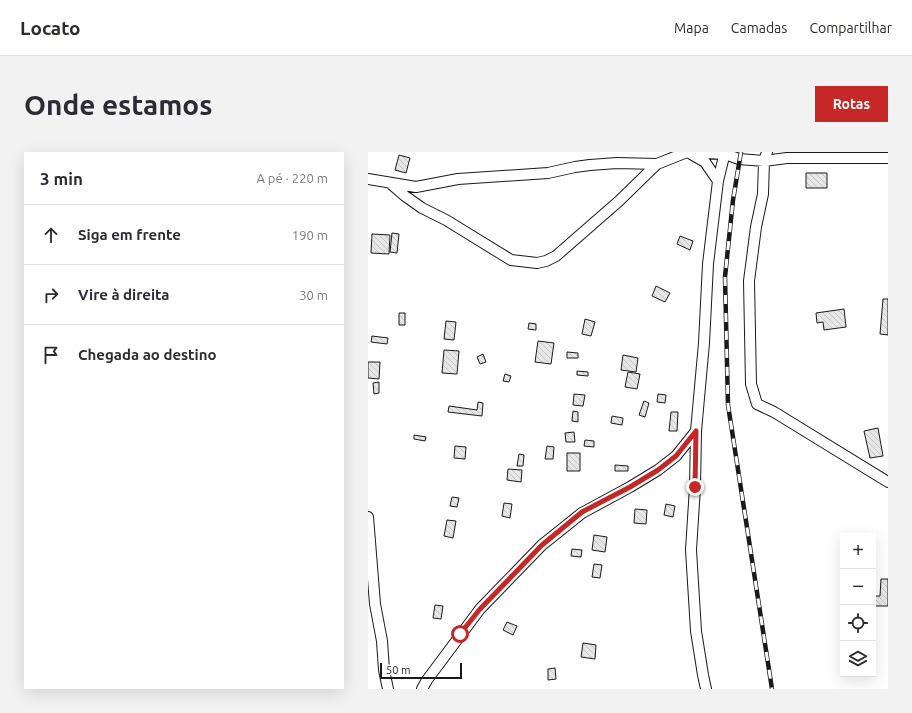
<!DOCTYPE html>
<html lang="pt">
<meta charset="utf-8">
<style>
body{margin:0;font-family:Ubuntu,sans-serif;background:#f2f2f3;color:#2b2b33}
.controls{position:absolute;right:12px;bottom:12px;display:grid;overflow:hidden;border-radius:0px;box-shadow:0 4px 16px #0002}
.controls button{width:36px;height:36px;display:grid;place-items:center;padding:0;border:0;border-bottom:1px solid #e1e1e2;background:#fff;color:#2b2b33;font:20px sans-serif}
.scale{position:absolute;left:12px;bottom:10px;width:82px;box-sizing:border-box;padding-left:4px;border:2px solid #1a1a1a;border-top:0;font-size:11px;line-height:14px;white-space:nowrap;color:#1a1a1a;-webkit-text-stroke:3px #fff;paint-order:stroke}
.stop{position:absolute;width:12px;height:12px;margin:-9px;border:3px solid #c62828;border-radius:50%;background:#fff}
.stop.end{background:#c62828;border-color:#fff;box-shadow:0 1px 4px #0008}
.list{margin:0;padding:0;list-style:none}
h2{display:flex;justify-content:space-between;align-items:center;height:52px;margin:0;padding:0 16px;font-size:17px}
h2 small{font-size:13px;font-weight:400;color:#7c7c81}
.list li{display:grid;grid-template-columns:26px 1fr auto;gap:12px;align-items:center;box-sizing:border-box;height:60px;padding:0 16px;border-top:1px solid #e1e1e2}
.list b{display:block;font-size:15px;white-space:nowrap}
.list em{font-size:13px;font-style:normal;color:#7c7c81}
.icon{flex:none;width:22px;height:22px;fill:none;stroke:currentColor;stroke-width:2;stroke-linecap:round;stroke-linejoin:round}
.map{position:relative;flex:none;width:520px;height:537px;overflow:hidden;border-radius:0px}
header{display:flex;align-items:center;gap:24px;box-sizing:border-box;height:56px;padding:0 20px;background:#fff;border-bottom:1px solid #e1e1e2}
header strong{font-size:19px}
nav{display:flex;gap:22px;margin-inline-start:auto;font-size:14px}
.intro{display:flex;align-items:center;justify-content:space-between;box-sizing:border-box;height:96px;padding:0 24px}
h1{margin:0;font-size:28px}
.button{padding:10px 18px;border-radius:0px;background:#c62828;color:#fff;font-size:14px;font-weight:700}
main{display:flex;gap:24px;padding:0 24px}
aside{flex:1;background:#fff;border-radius:0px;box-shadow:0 4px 16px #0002}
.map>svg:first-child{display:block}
.building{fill:url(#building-back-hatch);stroke:#1a1a1a}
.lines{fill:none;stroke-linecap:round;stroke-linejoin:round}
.minor-casing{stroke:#1a1a1a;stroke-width:12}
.minor{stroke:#fff;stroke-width:10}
.rail-casing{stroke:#1a1a1a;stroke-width:4.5}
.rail{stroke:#fff;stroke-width:3;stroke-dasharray:9;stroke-linecap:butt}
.route{stroke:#c62828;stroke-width:5}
</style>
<header>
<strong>Locato</strong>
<nav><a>Mapa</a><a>Camadas</a><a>Compartilhar</a></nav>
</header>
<div class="intro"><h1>Onde estamos</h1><a class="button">Rotas</a></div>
<main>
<aside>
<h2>3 min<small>A pé · 220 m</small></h2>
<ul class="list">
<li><svg class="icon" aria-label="ahead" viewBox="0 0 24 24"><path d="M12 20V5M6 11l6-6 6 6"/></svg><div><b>Siga em frente</b></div><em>190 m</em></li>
<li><svg class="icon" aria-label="right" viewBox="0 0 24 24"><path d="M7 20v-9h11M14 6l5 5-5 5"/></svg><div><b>Vire à direita</b></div><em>30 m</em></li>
<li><svg class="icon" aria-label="arrive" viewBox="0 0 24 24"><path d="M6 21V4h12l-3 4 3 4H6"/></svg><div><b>Chegada ao destino</b></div></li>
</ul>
</aside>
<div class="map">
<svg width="520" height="537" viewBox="0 0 520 537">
<defs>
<pattern id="building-back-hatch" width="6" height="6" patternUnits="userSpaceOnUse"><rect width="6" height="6" fill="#e6e6e6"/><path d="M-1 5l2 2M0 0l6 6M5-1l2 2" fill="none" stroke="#c5c5c5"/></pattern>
</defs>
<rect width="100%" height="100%" fill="#fff"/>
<!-- building -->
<path class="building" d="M31 3 42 6 38 21 27 18Z
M438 21H459V36H438Z
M24 81 31 82 29 101 22 100Z
M4 82 22 83 21 102 3 101Z
M312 84 325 89 322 98 309 92Z
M288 134 302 141 297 150 284 144Z
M515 147H520V183L512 182Z
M476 157 478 175 456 178 455 170 449 171 448 161Z
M31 161H37V173H31Z
M217 167 227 170 223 184 214 182Z
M78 169 88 170 86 188 76 187Z
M161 171 168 172V178L160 177Z
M4 184 20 186 19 192 3 190Z
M170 189 186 191 183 212 167 210Z
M76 198 91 199 89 222 74 221Z
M199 200 210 201V206H199Z
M115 202 118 210 112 212 109 205Z
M255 203 270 206 268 220 253 218Z
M0 210H12L11 227 0 226Z
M209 219 220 220V224L209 223Z
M260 220 272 222 269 237 257 235Z
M137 222 143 224 141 230 135 229Z
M11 230V241L6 242 5 231Z
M206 242 217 243 215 254 205 253Z
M290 242 298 243 297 251 289 250Z
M276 249 281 251 277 265 271 263Z
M110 250 115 251 114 264 80 260 81 254 109 258Z
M205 259 210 260V270L204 269Z
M303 260H310L309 279H301Z
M244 264 255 266 254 273 243 271Z
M510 276 515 304 502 306 496 279Z
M206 280 207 290H198L197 281Z
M46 283 58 285 57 289 46 287Z
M217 288 226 289V295L216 294Z
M87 294 98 295 97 307 86 306Z
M179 294 186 295 185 307H177Z
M199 301H212V319H199Z
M151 302 156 303 155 314H149Z
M247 313 260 314V319H247Z
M140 317 154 318 153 330 139 328Z
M84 345 91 346 89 355 82 354Z
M136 351 144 352 142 366 134 364Z
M298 352 307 354 305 365 296 363Z
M267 357 279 358 278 372 266 371Z
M79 368 88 369 85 386 76 384Z
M226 383 239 385 237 400 224 398Z
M204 397 214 398 213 405 203 404Z
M226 412 234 413 232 426 224 425Z
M513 427H520V454H505V444H512Z
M67 453 75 454 73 467 65 466Z
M139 470 149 474 145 483 135 478Z
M215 491 228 493 227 507 213 505Z
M187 516 188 527 180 528V517Z"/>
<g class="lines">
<defs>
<path id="minor" d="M399 0 396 9 395 42 388 75 381 129 383 232 389 252 406 260 520 330
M323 2 337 10 350 29
M0 27 48 35 90 27 180 21 207 15 222 13 249 11 289 12 319 0 357 2 371 7 396 9 419 6H520
M23 32 37 44 54 56 78 68 143 108 169 111 178 109 188 104 251 49 289 12
M0 365 7 452 14 489 16 518 20 537
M54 537 59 528 112 457 174 393 214 361 262 335 290 318 308 304 328 279
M338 537 335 523 328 479 323 398 327 335 328 279 336 191 340 112 350 29 357 0"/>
</defs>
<!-- minor casing -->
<use href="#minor" class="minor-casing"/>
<!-- minor -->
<use href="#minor" class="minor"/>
<defs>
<path id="rail" d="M373 0 365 48 357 125 360 253 404 537"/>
</defs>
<!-- rail casing -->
<use href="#rail" class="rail-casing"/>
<!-- rail -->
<use href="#rail" class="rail"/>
</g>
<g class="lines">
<!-- route -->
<path class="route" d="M92 482 112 457 174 393 214 360 262 335 290 318 308 304 328 279 327 335"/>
</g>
</svg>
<div class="controls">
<button>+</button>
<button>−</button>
<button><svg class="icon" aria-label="locate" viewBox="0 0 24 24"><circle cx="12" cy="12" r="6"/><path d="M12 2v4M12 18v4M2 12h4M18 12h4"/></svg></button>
<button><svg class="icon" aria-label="layers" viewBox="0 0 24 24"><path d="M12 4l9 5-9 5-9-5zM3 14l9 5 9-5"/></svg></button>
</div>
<div class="scale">50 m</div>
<div class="stop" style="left:92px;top:482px"></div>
<div class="stop end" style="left:327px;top:335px"></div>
</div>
</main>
